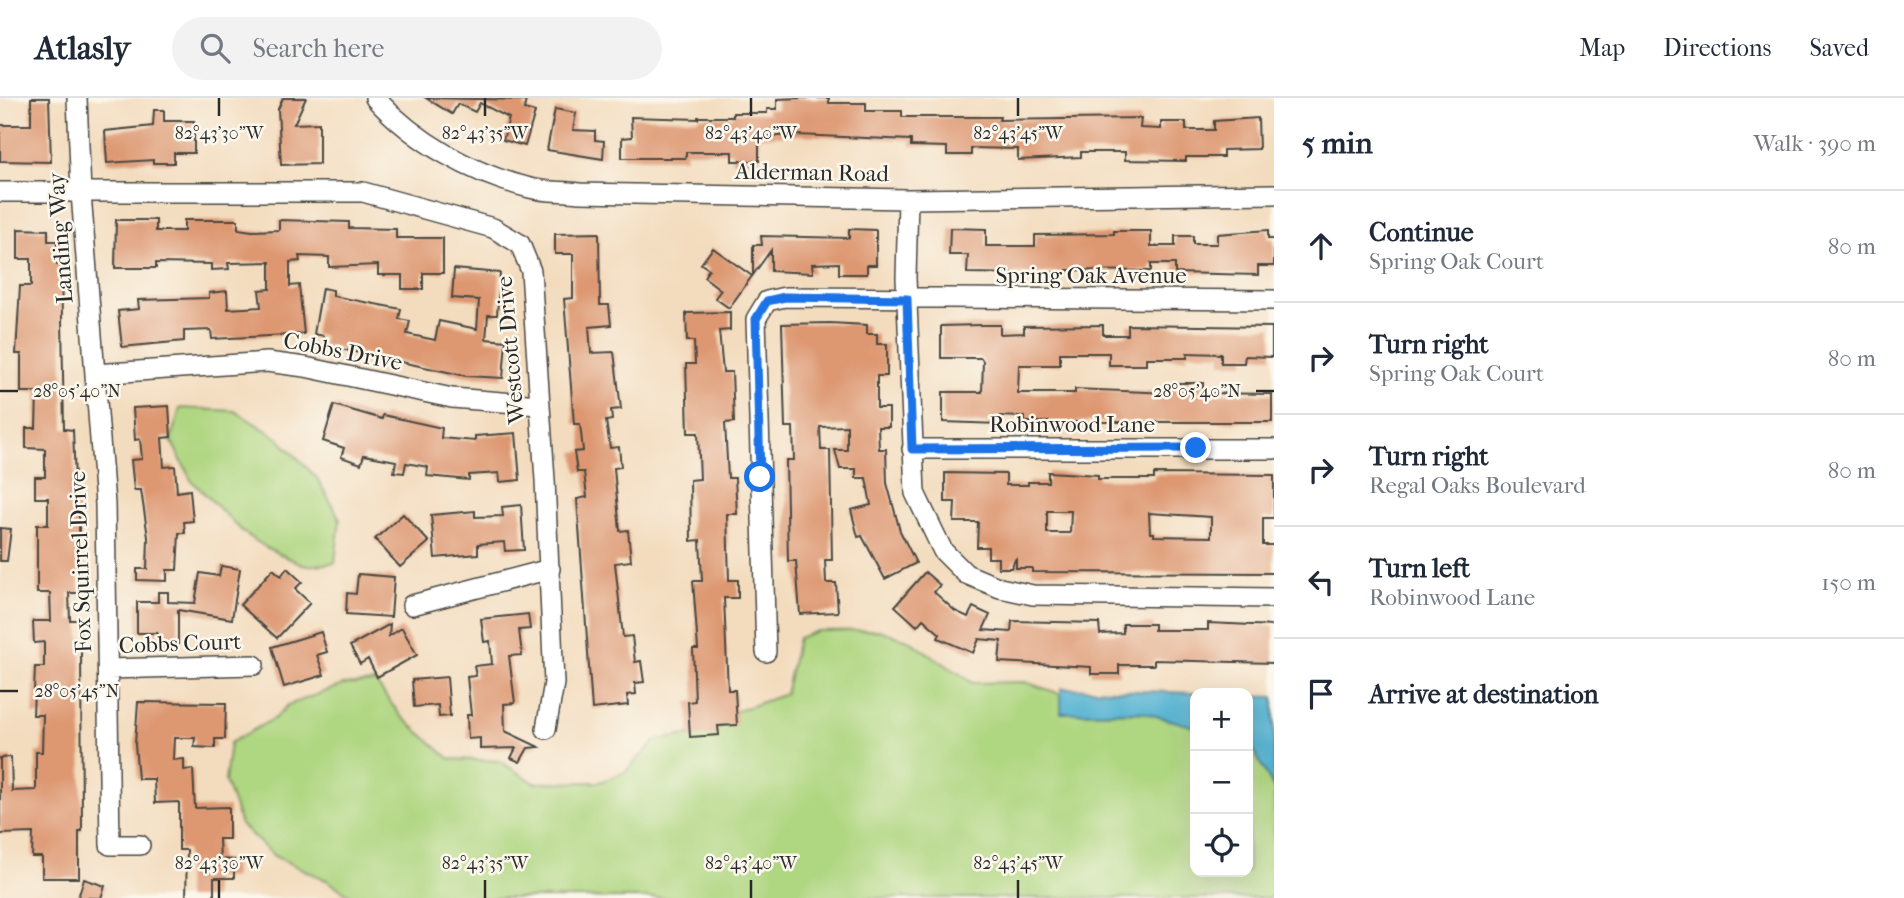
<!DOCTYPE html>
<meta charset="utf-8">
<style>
body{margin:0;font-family:"IM FELL French Canon",serif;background:#f2f2f3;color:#1f2937}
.controls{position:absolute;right:21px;bottom:21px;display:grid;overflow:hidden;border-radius:14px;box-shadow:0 7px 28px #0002}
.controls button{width:63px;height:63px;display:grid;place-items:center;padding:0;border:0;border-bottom:2px solid #e0e1e3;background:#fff;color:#1f2937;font:35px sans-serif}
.stop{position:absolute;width:21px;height:21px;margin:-16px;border:5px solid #1a73e8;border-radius:50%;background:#fff}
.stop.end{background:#1a73e8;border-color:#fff;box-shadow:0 2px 7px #0008}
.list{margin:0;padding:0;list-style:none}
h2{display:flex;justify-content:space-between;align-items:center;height:91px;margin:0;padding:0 28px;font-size:30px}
h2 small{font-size:23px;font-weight:400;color:#747a83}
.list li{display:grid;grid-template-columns:46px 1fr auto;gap:21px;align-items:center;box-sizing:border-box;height:112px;padding:0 28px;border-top:2px solid #e0e1e3}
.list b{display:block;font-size:26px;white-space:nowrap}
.list p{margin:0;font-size:23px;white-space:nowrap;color:#747a83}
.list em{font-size:23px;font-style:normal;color:#747a83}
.icon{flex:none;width:38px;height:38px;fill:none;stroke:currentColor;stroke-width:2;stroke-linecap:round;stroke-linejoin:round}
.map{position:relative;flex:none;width:1274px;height:800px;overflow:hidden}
header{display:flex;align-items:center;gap:42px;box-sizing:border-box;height:98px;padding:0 35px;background:#fff;border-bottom:2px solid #e0e1e3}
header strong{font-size:33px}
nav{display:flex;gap:38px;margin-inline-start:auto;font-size:24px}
.search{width:490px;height:63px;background:#f2f2f3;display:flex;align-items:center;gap:18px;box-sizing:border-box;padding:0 24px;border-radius:38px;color:#747a83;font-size:26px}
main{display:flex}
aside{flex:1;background:#fff}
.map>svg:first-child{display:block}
.green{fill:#afd680;stroke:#6d8056;stroke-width:2}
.water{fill:#54b2d2;stroke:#406e7e;stroke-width:2}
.building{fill:#dd9771;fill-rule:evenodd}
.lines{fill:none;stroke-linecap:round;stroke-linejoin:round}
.minor-casing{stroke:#494641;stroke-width:22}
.minor{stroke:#fff;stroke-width:19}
.route{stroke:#1a73e8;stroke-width:9}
.ticks{fill:none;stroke:#2b2b2b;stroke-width:2.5}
.labels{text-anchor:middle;stroke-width:5;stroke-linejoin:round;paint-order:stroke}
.street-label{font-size:23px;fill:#2b2b2b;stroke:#fbf7ec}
.ticks-label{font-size:18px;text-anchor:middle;fill:#2b2b2b;stroke:#fbf7ec;stroke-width:5;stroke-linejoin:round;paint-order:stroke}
</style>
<header>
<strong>Atlasly</strong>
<div class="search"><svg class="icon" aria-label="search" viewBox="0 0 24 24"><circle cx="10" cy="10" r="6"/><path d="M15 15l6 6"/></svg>Search here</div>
<nav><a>Map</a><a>Directions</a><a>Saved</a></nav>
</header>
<main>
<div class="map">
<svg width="1274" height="800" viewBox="0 0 1274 800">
<rect width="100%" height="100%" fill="#fbf7ec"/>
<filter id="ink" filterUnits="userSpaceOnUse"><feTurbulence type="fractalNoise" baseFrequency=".0143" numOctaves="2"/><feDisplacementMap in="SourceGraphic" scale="14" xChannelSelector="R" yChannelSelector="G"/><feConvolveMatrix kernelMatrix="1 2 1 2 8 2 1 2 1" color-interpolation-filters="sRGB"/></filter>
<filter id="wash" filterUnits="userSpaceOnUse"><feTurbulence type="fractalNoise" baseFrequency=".00686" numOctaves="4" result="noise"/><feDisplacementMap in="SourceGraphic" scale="28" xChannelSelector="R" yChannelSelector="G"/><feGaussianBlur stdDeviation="1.57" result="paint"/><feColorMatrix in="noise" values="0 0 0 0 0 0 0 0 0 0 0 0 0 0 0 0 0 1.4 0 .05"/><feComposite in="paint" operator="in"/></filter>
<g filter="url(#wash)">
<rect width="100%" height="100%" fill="#f3dcbe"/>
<!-- green -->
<path class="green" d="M180 310 235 313 278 340 317 380 340 421 335 465 305 468 267 450 244 435 191 382 171 342Z
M879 532 908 542 973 585 1025 584 1061 596V615L1142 614 1195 629V774H1248V642L1274 691V800H355L326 782 274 758 241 727 225 683 230 645 275 620 288 607 343 587 375 584 401 618 450 661 499 663 535 685 600 684 625 674 657 642 718 632 737 613 785 596 798 540 817 533Z"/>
<!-- water -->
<path class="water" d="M1061 590 1195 595V629L1142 614 1061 615Z
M1248 598 1274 599V691L1248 642Z"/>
<g id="blocks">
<!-- building -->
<path class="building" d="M31 0H49L51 64 0 63V27H31Z
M283 0H306L294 26 319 25V66L281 67 278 11Z
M426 0 526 2 524 11 535 14 525 48 503 42 509 20 480 5 475 14 458 6 452 16Z
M802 0H829V5H866V13H902V19H1000L999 22 1141 20 1140 30 1161 31V24H1186V32H1214V23L1258 20 1259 51 1223 52V59H1186V63L1125 62V54H1081V59L1018 62V51L971 50V57H947V49L911 48V42L797 37 759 39V63H732V54H686V60H622V40L632 39 631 19 698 21V19H733V15H767V11H777V1Z
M555 11 576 15 573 32 595 33V42L604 43 603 61 547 52Z
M154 12H164V23H194V55H174V65H153V62L107 65 105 33 153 28Z
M116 122H156V133H184V122H238V131L252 133 279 132V122L349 124V130L396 131V140H443V175H423V191H402V177H378V167L329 169V159L299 158 300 163 290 164V188L299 187 304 236 212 241 211 232 184 233V243L122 249 118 213 139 211 138 202 209 200V195L227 193 228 211 261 209 259 192 270 191V164L228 165 229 171 211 172V166L156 165V170H115Z
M950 130 986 131V148H1035V137L1114 136V133H1151V148H1175V138H1193V146H1217V136L1268 132V141H1274V168H1258V177L1175 175V166H1151V173L1067 172V174L1027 176 967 175 968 157H949Z
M18 131 48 132V143H57V167H61L64 331 73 332 76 408H79V495H69L70 522H79L81 549 82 733H79V780H42V759H32L33 735 0 736V660L11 659 12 693 36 692V654H42L43 617H33L35 569H44V544L34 545 33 523H51L50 495H37V427H48V400H35V379H45V351L26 350V330H36L37 294H21V256H16L20 188H31V161H18Z
M849 131 876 132V167H867V176H839V165L812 166 813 175 771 173V152L753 177V147H762L761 138 849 140Z
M599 135 600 207H609L611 227 589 229 591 255 614 254 621 311 611 312 612 322 606 323 610 350 619 349 621 369 614 370 620 433 628 432 631 463 615 465 623 539 632 538 635 564 641 563 644 584 635 585 636 596 627 597 628 607 592 611 577 401 587 399 584 374H577L574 354 583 353 580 326H574L564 201 573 200V156H555V136Z
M713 150 752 178 729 210 715 200 721 192 704 179 709 171 701 166Z
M454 171 500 175 497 217H488L486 241 506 243 503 280 466 278 322 247 324 238 314 236 322 190 333 192V198L401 211 399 221 410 223 407 236 435 242 439 223 477 231 479 202 452 200Z
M730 214V232L719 233 723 274H732L734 324 725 325 728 380H735L737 416H727L729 482H738V500H724L728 592H735L737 627 718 628 719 637 690 639 688 604 695 603 693 551H698L693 483H702L700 442 691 443 690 382 700 381 698 335H688L686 266H695L694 243H687L686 215Z
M830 225 867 227V236H877V246H887V278H877V310H889V329H878L879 351H886L887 385 900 433 916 465 885 481 862 438 858 439 851 412 871 407 866 380H856V371H840L835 352H847V328L820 329 821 352H830L832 462H825L826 485H836L838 514 800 516 796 463H788L786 362H794L793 329H785L782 226Z
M981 227H1000V236L1024 235V228L1103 227V237H1128V227L1272 229V259L1245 258 1244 265H1221V256L1187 255V260H1146V267H1109V255H1060V267H1019L1018 295H1075V291L1170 295V285H1203V295L1272 296V324H1025V319L1000 318V326L943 324V294H982L983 263 981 260H941V228Z
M334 307 382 321 383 317 442 330 441 340 475 343V338L516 335 520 382 500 384 499 375 469 377V382L427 378 428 369 406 365 404 375 394 374 396 363 364 357 361 366 341 359 344 350 323 343Z
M169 308 171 339 162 340 164 369 175 368 177 394 190 392 193 423 184 424 185 435H179L177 472H167V483L137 482V471H147L148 439 141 392H134L131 362 142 361 140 341 135 342 133 310Z
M1048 374 1098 377V381H1154V376L1274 377V420H1263V447H1274V475L1032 474V470H1016V460L1011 470H998V460H988V449H977L978 424H954L955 404H945V375L1006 376V387H1028V384H1048ZM1047 413H1071L1070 435H1047ZM1149 415 1211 419V439L1154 438V435H1150Z
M521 407 524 452 505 453 504 444 478 446V456L435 460 431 417 475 413V419L503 418 502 409Z
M403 416 429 444 400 469 375 441Z
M0 430 11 431 7 463H0Z
M221 468 240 471 232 521 178 512V546H157V535H137V504H158V494H168V504L195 505 200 475 219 478Z
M287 470 302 484 295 491 310 505 277 540 240 507 273 471 281 478Z
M925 474 940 487 934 494 955 513 968 519 973 509 990 517 983 532 1011 534 1012 523 1099 525 1100 536 1123 535V526H1154V532H1208V525L1274 528V565L1154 562V567H1119V576H1091V569L999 564 1001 543 979 541 973 555 938 540 940 536 923 521 917 528 895 508Z
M358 476 394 479 391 519 346 516 347 495 356 496Z
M528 516 530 531 519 532 522 557 509 558 515 605 504 606 505 633 539 649 528 650 520 664 511 660 516 650 480 651V640L468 641 467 617H471L467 579 476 578 474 568 492 566 490 543 484 544 481 521Z
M390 526 389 538 402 530 417 557 377 579 368 561 360 566 350 548Z
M321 534 327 554 317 557 324 577 284 589 272 549Z
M447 579 450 618 439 619 438 607 414 609 412 582Z
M138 604 226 605 225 641H215V650L194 649 195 640H174L173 662 184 661V672L193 671 195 710 229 709V741H219L220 761 234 762V780H214V800H186L187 752H179V704L155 705 154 681H138L135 646Z
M84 781 105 788 101 800H78Z"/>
</g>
</g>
<g filter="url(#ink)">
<use href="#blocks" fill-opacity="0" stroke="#494641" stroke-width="2"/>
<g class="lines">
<defs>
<path id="minor" d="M77 0 81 95 105 406 110 747H140
M375 0C415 44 472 76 530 90 545 94 563 93 579 95L908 101 1274 96
M0 94H363L493 130 520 146 531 173 545 382 554 585 546 631
M908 101 906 180 915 395 943 453 966 476 1000 490 1033 497 1274 500
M95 276 267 264 305 269 452 300 539 307
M912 351H1274
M412 507 550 471
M766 554 756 221 767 203 785 199 1274 202
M108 571 254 567"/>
</defs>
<!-- minor casing -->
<use href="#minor" class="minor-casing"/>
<!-- minor -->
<use href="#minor" class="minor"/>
</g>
</g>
<g class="lines" filter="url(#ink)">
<!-- route -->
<path class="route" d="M760 379 756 221 767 203 785 199 907 201 912 351 1196 350"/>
</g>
<!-- ticks -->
<path class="ticks" d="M219 0V18M485 0V18M751 0V18M1018 0V18M0 293H18M1256 293H1274M0 593H18M219 782V800M485 782V800M751 782V800M1018 782V800"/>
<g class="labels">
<!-- street labels -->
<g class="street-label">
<text transform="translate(812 74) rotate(1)" y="8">Alderman Road</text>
<text transform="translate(60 140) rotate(-94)" y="8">Landing Way</text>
<text x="1091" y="185">Spring Oak Avenue</text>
<text transform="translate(510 252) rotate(-95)" y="8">Westcott Drive</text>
<text transform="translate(343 253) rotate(11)" y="8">Cobbs Drive</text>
<text x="1072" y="334">Robinwood Lane</text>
<text transform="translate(80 464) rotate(-92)" y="8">Fox Squirrel Drive</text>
<text transform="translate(180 545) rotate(-2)" y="8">Cobbs Court</text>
</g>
</g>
<g class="ticks-label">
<text x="219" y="41">82°43'30"W</text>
<text x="485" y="41">82°43'35"W</text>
<text x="751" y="41">82°43'40"W</text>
<text x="1018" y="41">82°43'45"W</text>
<text x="1197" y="299">28°05'40"N</text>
<text x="77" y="299">28°05'40"N</text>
<text x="77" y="599">28°05'45"N</text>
<text x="219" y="771">82°43'30"W</text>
<text x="485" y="771">82°43'35"W</text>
<text x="751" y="771">82°43'40"W</text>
<text x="1018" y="771">82°43'45"W</text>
</g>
</svg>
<div class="controls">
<button>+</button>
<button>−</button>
<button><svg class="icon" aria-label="locate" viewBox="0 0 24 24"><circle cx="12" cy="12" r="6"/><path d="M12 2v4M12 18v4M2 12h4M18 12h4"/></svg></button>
</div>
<div class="stop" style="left:760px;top:379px"></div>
<div class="stop end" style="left:1196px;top:350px"></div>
</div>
<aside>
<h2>5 min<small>Walk · 390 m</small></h2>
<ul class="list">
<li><svg class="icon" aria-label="ahead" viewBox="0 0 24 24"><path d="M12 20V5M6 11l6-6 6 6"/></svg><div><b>Continue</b><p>Spring Oak Court</p></div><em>80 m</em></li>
<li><svg class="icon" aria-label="right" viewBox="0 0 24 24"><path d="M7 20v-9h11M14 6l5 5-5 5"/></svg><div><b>Turn right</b><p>Spring Oak Court</p></div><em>80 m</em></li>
<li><svg class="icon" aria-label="right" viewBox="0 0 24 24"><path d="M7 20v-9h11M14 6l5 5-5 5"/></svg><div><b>Turn right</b><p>Regal Oaks Boulevard</p></div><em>80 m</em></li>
<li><svg class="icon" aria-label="left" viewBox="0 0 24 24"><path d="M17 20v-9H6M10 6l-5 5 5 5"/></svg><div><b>Turn left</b><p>Robinwood Lane</p></div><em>150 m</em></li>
<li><svg class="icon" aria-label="arrive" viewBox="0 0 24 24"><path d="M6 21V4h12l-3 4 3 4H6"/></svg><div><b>Arrive at destination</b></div></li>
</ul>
</aside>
</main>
